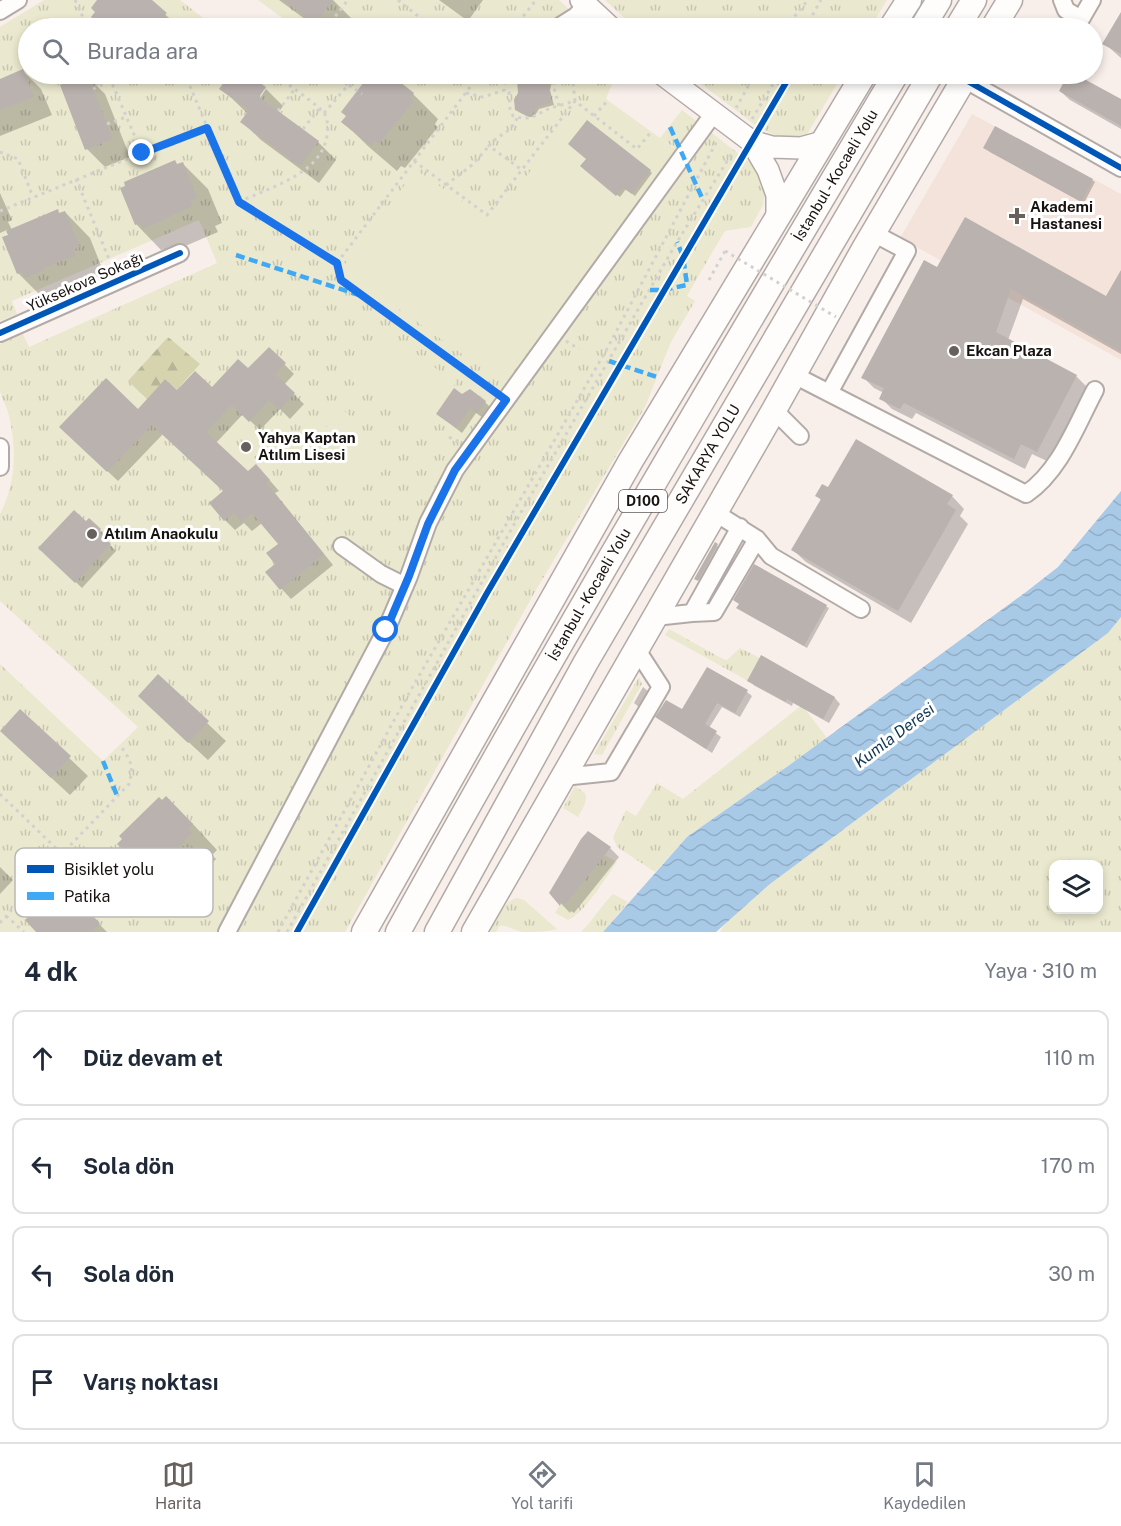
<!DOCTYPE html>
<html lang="tr">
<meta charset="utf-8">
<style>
body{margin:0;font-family:"Public Sans",sans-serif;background:#f6f6f7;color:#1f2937}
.controls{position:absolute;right:18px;bottom:18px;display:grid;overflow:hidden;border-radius:12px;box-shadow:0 3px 9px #0003}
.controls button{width:54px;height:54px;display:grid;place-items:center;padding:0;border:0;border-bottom:2px solid #e0e1e3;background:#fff;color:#1f2937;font:30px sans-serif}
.stop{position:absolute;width:18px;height:18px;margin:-14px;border:4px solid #1a73e8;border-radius:50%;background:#fff}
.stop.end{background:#1a73e8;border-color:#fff;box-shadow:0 2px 6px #0008}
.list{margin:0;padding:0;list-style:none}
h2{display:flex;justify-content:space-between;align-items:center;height:78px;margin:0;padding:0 24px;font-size:26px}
h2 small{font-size:20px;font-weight:400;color:#747a83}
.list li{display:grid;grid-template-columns:39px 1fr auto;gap:18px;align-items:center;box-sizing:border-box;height:96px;margin:0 12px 12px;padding:0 12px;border:2px solid #e0e1e3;border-radius:12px}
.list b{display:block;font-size:22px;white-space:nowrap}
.list em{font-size:20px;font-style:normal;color:#747a83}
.icon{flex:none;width:33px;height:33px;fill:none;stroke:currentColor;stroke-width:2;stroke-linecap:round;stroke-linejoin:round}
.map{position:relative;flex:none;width:1121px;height:932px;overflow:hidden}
.search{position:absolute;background:#fff;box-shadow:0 3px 9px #0003;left:18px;right:18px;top:18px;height:66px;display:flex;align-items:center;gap:15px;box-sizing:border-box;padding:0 21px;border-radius:33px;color:#747a83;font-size:22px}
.sheet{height:510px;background:#fff}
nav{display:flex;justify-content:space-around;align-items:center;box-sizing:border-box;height:84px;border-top:2px solid #e0e1e3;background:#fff;font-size:16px;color:#747a83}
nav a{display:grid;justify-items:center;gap:3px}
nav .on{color:#67605c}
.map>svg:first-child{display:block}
.built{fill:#f4e3da}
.grass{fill:url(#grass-tufts);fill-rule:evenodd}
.forest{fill:url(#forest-firs)}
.pitch{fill:#eae8ce}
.water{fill:url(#water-waves)}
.shadow{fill:#0003}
.building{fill:#bab2af}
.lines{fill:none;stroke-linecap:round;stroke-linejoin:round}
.minor-casing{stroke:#b2aaa6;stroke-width:20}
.major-casing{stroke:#b2aaa6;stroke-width:24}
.highway-casing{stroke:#b2aaa6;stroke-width:27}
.path{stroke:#d3d1cf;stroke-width:3;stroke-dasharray:3 4.5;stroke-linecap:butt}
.minor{stroke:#fefdfc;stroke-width:16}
.major{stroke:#fefdfc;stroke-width:21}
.highway{stroke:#fefdfc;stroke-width:24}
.path-bridge{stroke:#d3d1cf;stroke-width:3;stroke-dasharray:3 4.5;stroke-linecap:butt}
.quiet{stroke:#3fa9f5;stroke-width:4.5;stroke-dasharray:9 4.5;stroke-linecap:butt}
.cycleway-casing{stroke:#fff;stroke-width:10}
.cycleway{stroke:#0057b8;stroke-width:6}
.route{stroke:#1a73e8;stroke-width:8}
.poi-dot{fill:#67605c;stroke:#fff;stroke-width:2}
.labels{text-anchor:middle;stroke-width:6;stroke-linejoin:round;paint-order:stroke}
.shield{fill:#fff;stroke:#5d5a58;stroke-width:1.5}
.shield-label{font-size:14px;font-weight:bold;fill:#181310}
.street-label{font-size:15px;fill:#181310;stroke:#fff}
.poi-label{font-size:15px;font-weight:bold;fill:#181310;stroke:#fff;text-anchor:start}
.water-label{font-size:16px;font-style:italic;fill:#0d3754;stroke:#fff}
.key{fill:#fff;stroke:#bab8b7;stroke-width:1.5}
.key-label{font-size:16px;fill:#181310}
</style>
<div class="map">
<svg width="1121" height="932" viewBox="0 0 1121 932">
<defs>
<pattern id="grass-tufts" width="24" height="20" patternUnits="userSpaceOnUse" patternTransform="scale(1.5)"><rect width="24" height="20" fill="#eae8ce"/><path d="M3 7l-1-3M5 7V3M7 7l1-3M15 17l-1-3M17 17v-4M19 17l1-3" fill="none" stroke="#c8c6b0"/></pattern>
<pattern id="forest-firs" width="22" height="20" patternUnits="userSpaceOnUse" patternTransform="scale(1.5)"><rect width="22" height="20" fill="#d5d4af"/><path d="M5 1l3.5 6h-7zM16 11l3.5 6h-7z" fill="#b6b596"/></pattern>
<pattern id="water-waves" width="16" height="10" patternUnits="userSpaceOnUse" patternTransform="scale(1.5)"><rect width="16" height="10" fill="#a8cae7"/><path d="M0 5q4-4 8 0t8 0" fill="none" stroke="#90adc5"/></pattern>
</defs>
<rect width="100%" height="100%" fill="#f9efea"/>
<!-- built -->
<path class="built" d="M972 114 1121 194V360L900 238Z"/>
<!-- grass -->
<path class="grass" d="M44 0H180L216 28H28V74H274L277 76 279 74H616L606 99 579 107 492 223 342 268 504 383 678 150 660 138 682 110 752 164 766 187 763 205 751 227 725 231 692 287 687 296 695 301 671 342 645 407 536 590 345 932H0V664L103 761 138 727 0 601V514C17 482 17 443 7 409 5 403 1 397 0 391 0 376 0 359 0 344L23 334 29 347 217 263 199 220 12 301 17 314 0 321V27Z
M258 0H559L589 28H296Z
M605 0H887L870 28H635Z
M688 74H843L806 136 788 141 759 128Z
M1121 617V932H720L724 925 770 884 1108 633ZM1054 864H1098V910H1054Z
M669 629 723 659 727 660 740 648 760 658 750 682 665 635Z
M639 677 642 684 602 755 594 754Z
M802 705 827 738 687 837 655 872 617 847 613 837 626 810 636 816 657 783 683 799Z
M575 786 585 793 586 799 584 806 578 817 563 808Z
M604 855 617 862C606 877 584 914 568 920L555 913 561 903 565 905Z
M613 894 628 902 603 932H581C593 920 601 906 613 894Z
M517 898 524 900 557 929C548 932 533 932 523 932 514 931 508 924 499 926L496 932H490C497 920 503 901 517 898Z"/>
<!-- forest -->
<path class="forest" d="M168 337 200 364 180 386 181 393 165 379 147 399 128 381Z"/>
<!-- pitch -->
<path class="pitch" d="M606 99 678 151 504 384 342 268 416 170 492 222 579 107Z
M386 332 456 383 421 431 351 380Z
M345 411 390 465 354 495 310 441Z"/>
<!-- water -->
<path class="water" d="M1121 491V617L1108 633 770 884 716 932H603L687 837 788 766 1026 592 1058 567Z"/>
<!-- shadow -->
<path class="shadow" d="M99 0H148L181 28H105L93 16 97 12Z
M279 0H333L351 18 343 28H317Z
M439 0H483L468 21Z
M1121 15V58L1104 43Z
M48 18 57 28H36L34 25Z
M23 71 41 89 52 115 0 136V80Z
M232 74H245L266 89H263L256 104 266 89 283 106 278 113 318 142 336 160 319 183 261 140 242 122 248 114 221 88Z
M372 74H388L413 94 438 119 435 124 438 127 405 168 401 166 397 171 369 147 343 122 348 117 343 112Z
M536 74H547L553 78 550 90 554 105 539 109 534 117H529L519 112 530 79Z
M1070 74 1121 101V129L1070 100 1060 91Z
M87 76 105 94 130 157 105 167 87 149Z
M988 151 1092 180 1095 182 1084 203Z
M183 164 208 189 222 223 215 226 218 232 169 253 165 249 161 250 136 224 178 165Z
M584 169 650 171 652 173 635 196 626 189 620 197Z
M0 193 12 220 8 222 12 230 65 212 90 238 104 273 98 276 100 282 68 293 69 295 51 303 47 298 44 299 18 273 7 230 0 233Z
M937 269 1107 298 1121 273V354L1023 299 1008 340 1076 376 1087 387 1049 462 1032 454 1025 469 916 413 912 419 892 409 881 398 884 393 874 388 863 377Z
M269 349 294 374 284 385 304 404 290 419 280 409 260 430 243 414 216 443 248 473 266 476 279 491 275 493 333 565 291 599 267 573 277 564 280 544 262 523 252 531 244 523 235 530 225 520V492L163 434 118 481 61 427 138 411 177 392 212 389 249 371Z
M461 395 485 402 491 408 483 418 476 413 462 433 444 419Z
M829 489 952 496 964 509 960 516 968 524 911 623 806 562 793 550 822 501 817 496Z
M89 520 106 536 104 539 116 551 82 588 40 548Z
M715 544 720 548 701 582 696 578Z
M755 566 829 608 807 648 738 608Z
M762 657 835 698 840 704 829 723 793 703 792 706 755 686 749 681Z
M707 669 747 692 752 696 740 717 722 707 709 728 721 737 712 753 657 717 682 712Z
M643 687 649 692 640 708 634 703Z
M20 711 88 776 70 795 20 749Z
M158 714 207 723 226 741 208 760Z
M162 802 192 823 217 850 212 855 216 859 180 897 176 893 171 897 120 844Z
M610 848 619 857 574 913 571 911 570 913 551 893Z
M0 867 13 880 0 894Z
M99 924 107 932H39Z"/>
<!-- building -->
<path class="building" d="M97 0H152L167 13 164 16 169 20 162 28H106L91 17 95 12 91 8Z
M283 0H333L315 24Z
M1121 12V54L1102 44Z
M23 69 34 97 0 110V79Z
M87 74 113 139 85 150 60 85Z
M230 74H247L266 87 259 97 319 141 300 166 240 122 249 110 219 89Z
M370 74H390L414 93 410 98 414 101 392 128 379 144 375 141 371 146 341 122 346 116 341 112Z
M534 74H551L548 86 552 102 537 107 532 115H525L515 110 514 100 518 93 517 79 530 78Z
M1068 74H1075L1121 99V126L1059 91Z
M587 120 651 170 632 194 623 188 616 196 580 166 586 159 568 144Z
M995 126 1093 179 1081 202 983 148Z
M175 160 177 164 183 162 197 198 191 201 193 206 143 229 140 223 135 225 120 188 125 186 124 182Z
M58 209 59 213 65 211 80 247 73 250 76 256 43 268 44 270 25 278 22 272 17 274 2 237 8 235 6 231Z
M965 217 1106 296 1121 270V351L1011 289 996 332 1077 375 1037 452 1021 444 1014 459 904 403 900 409 879 399 884 388 861 378 924 260 937 267Z
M269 347 286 363 275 374 295 393 279 410 269 400 249 422 232 405 206 432 248 471 256 464 270 480 266 483 324 554 280 590 265 572 275 564 266 553 278 544 252 513 241 522 234 513 224 521 209 503 223 491 152 425 107 472 59 427 106 378 138 409 165 379 177 390 195 371 212 387 238 359 248 368Z
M454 388 462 394 470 389 486 401 477 413 470 408 456 428 436 414Z
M856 439 953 495 947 504 956 510 898 611 791 550 821 499 815 496 822 484 828 487Z
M74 510 86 521 89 518 101 529 99 532 111 544 75 583 38 548Z
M715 542 718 544 698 581 694 579Z
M754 564 827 605 804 646 736 608 739 604 733 600Z
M761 655 835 697 823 719 787 699 786 702 747 681Z
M707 667 748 690 735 713 717 703 705 724 717 731 706 749 655 717 666 700 682 709Z
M158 674 209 721 188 743 138 696Z
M20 709 71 756 51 778 0 731Z
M166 796 193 824 188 829 192 833 154 873 149 868 145 872 117 844 122 839 119 836 159 797 162 800Z
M588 831 611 847 565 905 561 903 560 906 549 893 581 839Z
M50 885 55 890 60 885 100 923 91 932H36L25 920 28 917 23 912Z"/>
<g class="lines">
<defs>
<path id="minor" d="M1062 0 1066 10 1081 19 1092 0
M0 11 18 0
M557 28 576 16 586 5
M964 79 1121 168
M0 333 180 253
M794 375 1026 494C1060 471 1076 426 1095 390
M829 393 907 251 873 233
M774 410 800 436
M0 447V467
M714 512 757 539 771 556 861 609
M342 546 381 574 405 586
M692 613 714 612 757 539
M655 617 692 613 740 527
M563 777 611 772 661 687 637 650
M227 932 386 630 409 576 428 523 455 470 714 113"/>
<path id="major" d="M581 0 611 28
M662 74 751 141 772 147 801 148 823 142
M751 141 768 170 777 195V219"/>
<g id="highway">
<path d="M891 28 909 0"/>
<path d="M922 28 939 0"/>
<path d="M957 28 974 0"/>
<path d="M993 28 1010 0"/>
<path d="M364 932 630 462 864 74"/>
<path id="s1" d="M398 932C558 642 727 358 896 74"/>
<path id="s2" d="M437 932 586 662 931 74"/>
<path d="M474 932 774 410 865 247 967 74"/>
</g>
</defs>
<!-- minor casing -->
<use href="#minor" class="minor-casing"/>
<!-- major casing -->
<use href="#major" class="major-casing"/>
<!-- highway casing -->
<use href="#highway" class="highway-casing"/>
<!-- path -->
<path class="path" d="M75 0 88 28
M398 0 433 28
M326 28 348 0
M514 28 536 0
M785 28 808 0
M805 28 821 0
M197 74 189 84 239 202 337 263 341 280 492 390
M505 74V90
M349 85 362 94
M93 89 110 81
M466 93 483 97 505 90 509 92 510 110 513 116C532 122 535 114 551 108 558 106 567 103 575 101L572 74
M559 106 553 84 570 74
M736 108 755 74
M278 111 294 90
M324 113 357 75 355 74
M594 116 608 100
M517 118C511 134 499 133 489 146L522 170
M752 119 779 74
M107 124 126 117
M303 129 319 109
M0 152 18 159 33 197
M142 153 207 128
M414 161 487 215 575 101 637 149 651 132
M76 179 109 259
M446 185 472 165 489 146
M239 202C268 188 318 175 326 140 328 133 329 120 324 113 319 106 286 83 277 76
M0 211 142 153 108 74
M337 263 480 74
M709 280 725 251
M566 341 579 349
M449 437 458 442
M0 794 62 854
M6 916 24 932
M0 923 62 854 129 784C134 765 131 761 120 745
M278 932 408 695 608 347 718 139
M287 932 516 521 677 242 734 150"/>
<!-- minor -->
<use href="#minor" class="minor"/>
<!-- major -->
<use href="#major" class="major"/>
<!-- highway -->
<use href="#highway" class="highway"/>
<!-- path-bridge -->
<path class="path-bridge" d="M725 251 836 317"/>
<!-- quiet -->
<path class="quiet" d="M670 127 703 200
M236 255 362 296
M650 290H663L687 285 683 256 677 242
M609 361 657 377
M103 761 118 798"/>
<defs>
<path id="cycleway" d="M964 79 1121 168
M0 333 180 253
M297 932 487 593 791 74"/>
</defs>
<!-- cycleway casing -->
<use href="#cycleway" class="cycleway-casing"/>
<!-- cycleway -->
<use href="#cycleway" class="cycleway"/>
</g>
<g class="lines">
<!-- route -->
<path class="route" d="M142 153 207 128 239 202 337 263 341 280 506 400 455 470 428 524 409 576 386 630"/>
</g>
<!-- markers -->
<g class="poi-dot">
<path d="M1014 207h6v6h6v6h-6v6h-6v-6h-6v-6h6z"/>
<circle cx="954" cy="351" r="6"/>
<circle cx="246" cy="447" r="6"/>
<circle cx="92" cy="534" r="6"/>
</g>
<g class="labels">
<!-- shield labels -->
<rect class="shield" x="619" y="490" width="48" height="22" rx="4.5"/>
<g class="shield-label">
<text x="643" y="506">D100</text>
</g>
<!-- street labels -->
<g class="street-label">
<text dy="5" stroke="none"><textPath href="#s1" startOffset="874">İstanbul - Kocaeli Yolu</textPath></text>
<text transform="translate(85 282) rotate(-24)" y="5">Yüksekova Sokağı</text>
<text dy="5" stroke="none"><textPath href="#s2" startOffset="549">SAKARYA YOLU</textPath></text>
<text dy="5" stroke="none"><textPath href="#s1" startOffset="388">İstanbul - Kocaeli Yolu</textPath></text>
</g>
<!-- poi labels -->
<g class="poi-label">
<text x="1030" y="212">Akademi<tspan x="1030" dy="17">Hastanesi</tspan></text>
<text x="966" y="356">Ekcan Plaza</text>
<text x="258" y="443">Yahya Kaptan<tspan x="258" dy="17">Atılım Lisesi</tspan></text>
<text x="104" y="539">Atılım Anaokulu</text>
</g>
<!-- water labels -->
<g class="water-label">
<text transform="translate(894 735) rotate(-37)" y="6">Kumla Deresi</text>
</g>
</g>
<!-- legend -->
<rect x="15" y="848" width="198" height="69" rx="9" class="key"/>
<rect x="27" y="865" width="27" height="8" fill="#0057b8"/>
<rect x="27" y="892" width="27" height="8" fill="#3fa9f5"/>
<g class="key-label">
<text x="64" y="875">Bisiklet yolu</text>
<text x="64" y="902">Patika</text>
</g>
</svg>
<div class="controls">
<button><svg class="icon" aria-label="layers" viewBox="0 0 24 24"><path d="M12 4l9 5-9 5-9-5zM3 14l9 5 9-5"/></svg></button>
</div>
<div class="stop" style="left:386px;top:630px"></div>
<div class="stop end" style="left:142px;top:153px"></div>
<div class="search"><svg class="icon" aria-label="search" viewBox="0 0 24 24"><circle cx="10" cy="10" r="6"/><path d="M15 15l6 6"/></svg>Burada ara</div>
</div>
<section class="sheet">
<h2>4 dk<small>Yaya · 310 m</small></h2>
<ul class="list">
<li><svg class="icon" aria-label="ahead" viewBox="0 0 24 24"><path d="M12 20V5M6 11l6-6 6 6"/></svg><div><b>Düz devam et</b></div><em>110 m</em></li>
<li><svg class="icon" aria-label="left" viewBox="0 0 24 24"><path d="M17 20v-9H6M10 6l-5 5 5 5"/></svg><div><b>Sola dön</b></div><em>170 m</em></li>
<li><svg class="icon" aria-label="left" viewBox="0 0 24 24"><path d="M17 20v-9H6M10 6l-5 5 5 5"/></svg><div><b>Sola dön</b></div><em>30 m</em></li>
<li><svg class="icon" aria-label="arrive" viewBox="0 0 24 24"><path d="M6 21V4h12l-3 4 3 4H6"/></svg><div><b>Varış noktası</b></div></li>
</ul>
</section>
<nav>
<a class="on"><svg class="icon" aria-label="map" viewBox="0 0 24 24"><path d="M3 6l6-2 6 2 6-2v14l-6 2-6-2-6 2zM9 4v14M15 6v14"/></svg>Harita</a>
<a><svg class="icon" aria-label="directions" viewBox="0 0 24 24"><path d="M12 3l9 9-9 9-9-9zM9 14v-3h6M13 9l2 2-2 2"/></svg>Yol tarifi</a>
<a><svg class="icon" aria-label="saved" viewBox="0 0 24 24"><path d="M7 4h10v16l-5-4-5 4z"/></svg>Kaydedilen</a>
</nav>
